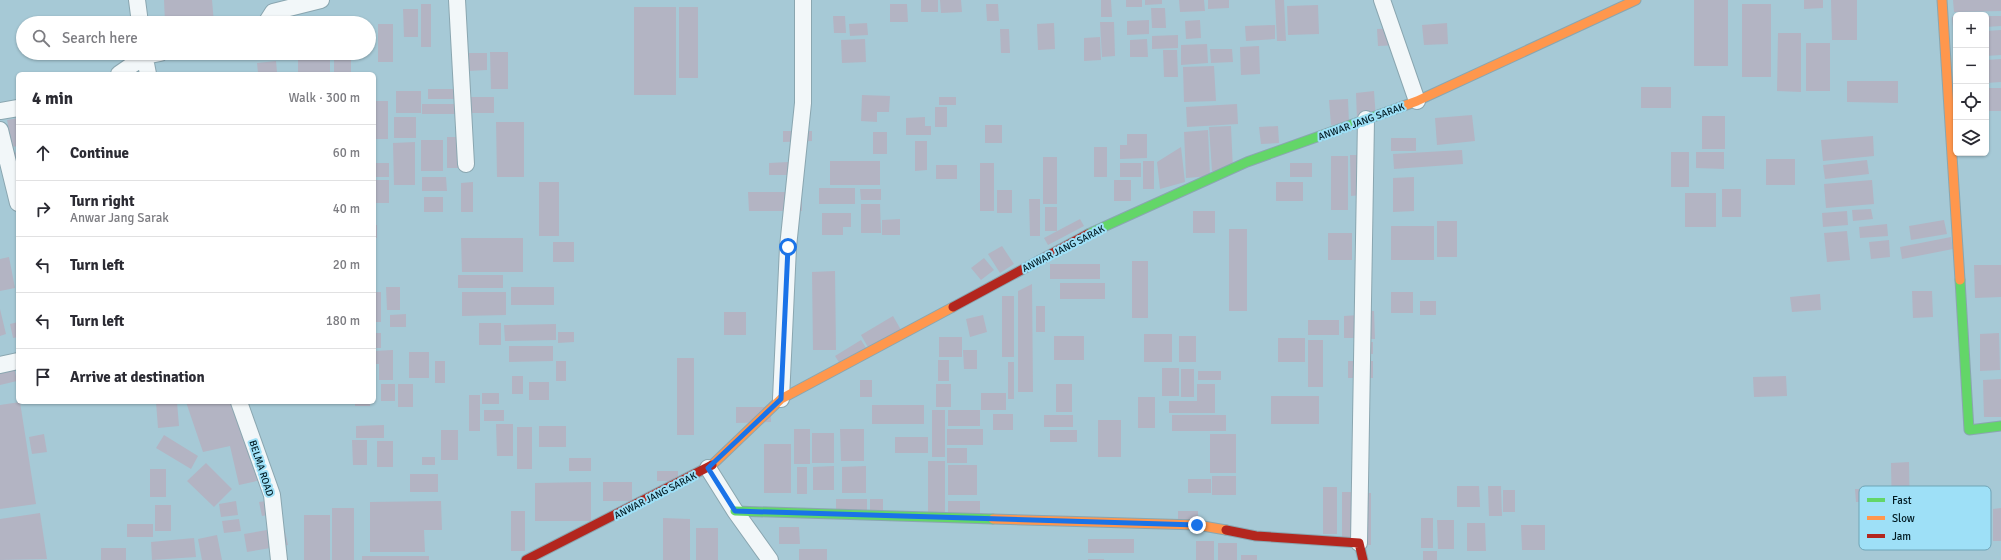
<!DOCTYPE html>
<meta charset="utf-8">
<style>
body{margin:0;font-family:Signika,sans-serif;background:#f7f7f7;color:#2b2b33}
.controls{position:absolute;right:12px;top:12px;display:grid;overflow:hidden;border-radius:6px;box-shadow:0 1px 3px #0004}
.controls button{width:36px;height:36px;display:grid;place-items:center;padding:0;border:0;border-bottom:1px solid #e1e1e2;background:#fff;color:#2b2b33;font:20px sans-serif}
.stop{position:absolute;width:12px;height:12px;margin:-9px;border:3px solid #1a73e8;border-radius:50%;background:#fff}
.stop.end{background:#1a73e8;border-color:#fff;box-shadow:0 1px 4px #0008}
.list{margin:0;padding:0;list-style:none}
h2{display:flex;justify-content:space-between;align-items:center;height:52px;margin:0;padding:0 16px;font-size:17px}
h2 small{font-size:13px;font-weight:400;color:#7c7c81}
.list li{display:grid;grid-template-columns:26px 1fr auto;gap:12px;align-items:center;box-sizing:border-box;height:56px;padding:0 16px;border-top:1px solid #e1e1e2}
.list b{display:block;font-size:15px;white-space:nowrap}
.list p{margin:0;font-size:13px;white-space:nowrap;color:#7c7c81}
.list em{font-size:13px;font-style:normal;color:#7c7c81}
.icon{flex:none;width:22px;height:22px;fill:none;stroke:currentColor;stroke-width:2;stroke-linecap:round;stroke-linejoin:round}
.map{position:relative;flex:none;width:2001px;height:560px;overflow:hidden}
.search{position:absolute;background:#fff;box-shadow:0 1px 3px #0004;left:16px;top:16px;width:360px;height:44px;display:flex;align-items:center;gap:10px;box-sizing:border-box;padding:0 14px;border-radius:22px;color:#7c7c81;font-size:15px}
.panel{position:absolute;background:#fff;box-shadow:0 1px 3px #0004;left:16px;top:72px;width:360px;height:332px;border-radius:6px}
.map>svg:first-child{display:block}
.building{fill:#b3b4c3}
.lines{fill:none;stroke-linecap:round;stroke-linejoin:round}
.street-casing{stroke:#8aa6b0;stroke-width:18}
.fast-casing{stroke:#8aa6b0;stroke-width:11}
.slow-casing{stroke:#8aa6b0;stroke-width:11}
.jam-casing{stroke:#8aa6b0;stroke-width:11}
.street{stroke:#f2f7f9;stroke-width:16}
.fast{stroke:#63d668;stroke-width:9}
.slow{stroke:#ff974d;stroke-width:9}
.jam{stroke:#b3261e;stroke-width:9}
.route{stroke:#1a73e8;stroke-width:5}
.labels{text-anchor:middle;stroke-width:4;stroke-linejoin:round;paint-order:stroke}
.street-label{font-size:10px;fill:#001a22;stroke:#9ee0f7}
.key{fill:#9ee0f7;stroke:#6fa5b7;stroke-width:1}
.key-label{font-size:11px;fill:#001a22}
</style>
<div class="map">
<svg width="2001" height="560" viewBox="0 0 2001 560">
<rect width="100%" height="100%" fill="#a6c9d6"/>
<!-- building -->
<path class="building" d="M164 0H212L214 23H165Z
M921 0H938V12H921Z
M940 0H961L962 12 941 13Z
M1101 0H1111L1112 17H1101Z
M1126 0H1142V7H1126Z
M1145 0H1162V4L1145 5Z
M1179 0H1204L1205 11 1180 12Z
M1208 0H1229V8L1208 9Z
M1275 0H1284L1286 41H1277Z
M1694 0H1728V66H1694Z
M1804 0H1823V8L1804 9Z
M1831 0H1857V40H1832Z
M1953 0H2001V11L1954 12Z
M421 4H431V47H421Z
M890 4H907L908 22H890Z
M986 4H998L999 21H987Z
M1742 4H1771V77H1742Z
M1318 5 1319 34 1288 35 1287 6Z
M634 7H676V95H634Z
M679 7H698V78H679Z
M1151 8H1165L1166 28H1152Z
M403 9H418V37H404Z
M833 16H845L846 33H834Z
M1986 16H2001V26L1986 27Z
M1952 17H1956V27H1953Z
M1149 20V34L1127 35V21Z
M1200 20 1201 38 1186 39 1185 21Z
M1100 22H1114L1115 56 1102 57Z
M867 23 868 35 850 36 849 24Z
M1054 23 1055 49 1038 50 1037 24Z
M1447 23 1448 44 1424 45 1422 25Z
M378 24H393V62H378Z
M1275 25V39L1246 41 1245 26Z
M1397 28 1398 45 1378 46 1377 29Z
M1000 29H1009L1010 53H1001Z
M2001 30V55L1986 56V31Z
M1778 33H1801V92L1777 91Z
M1178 35V48L1152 49V36Z
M1100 37 1101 60 1084 61V38Z
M865 39 866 62 842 63 841 40Z
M1147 39 1148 57H1130V40Z
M1806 43H1830V91H1806Z
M1207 44 1208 63 1181 65V45Z
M1259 46 1260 74 1241 75 1240 47Z
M1210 49H1232L1233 62 1211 63Z
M1163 50H1177L1178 77H1164Z
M490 52H508V89H491Z
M298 53H330V74H298Z
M334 53H351V74H334Z
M469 53H487V70L469 71Z
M2001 59V82L1986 83V60Z
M276 61 277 72 258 73 257 63Z
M1214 66 1216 101 1184 102 1183 67Z
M1847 81H1898V103L1847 102Z
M1641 87H1671V108H1641Z
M1986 88H2001V111H1986Z
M428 89H458V99H428Z
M396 91H421V113H396Z
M1374 91 1376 119 1357 120 1356 93Z
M862 95 890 96 889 112H877V122L861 121Z
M471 97H494V113H471Z
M939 97H956V105H939Z
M1348 99 1349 124 1331 125 1329 100Z
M374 101H388V139H374Z
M422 104H457V114H422Z
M1237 104 1238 124 1187 127 1186 107Z
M935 107H947V127H935Z
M1472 115 1475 141 1437 145 1435 118Z
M1702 116H1725V149H1702Z
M394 117H416V138H394Z
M925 117V126H931V135H906V118Z
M18 118V146L12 147 7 120Z
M496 122H524V177H497Z
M985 125H1002V143H985Z
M1231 126 1233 170 1212 171 1209 127Z
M1278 126 1279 143 1261 144 1259 127Z
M1208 130 1210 176 1186 178 1184 132Z
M783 131H812V141L783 142Z
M873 132H887V154H873Z
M1127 134H1147V158L1120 159V145H1127Z
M1873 136 1874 156 1823 161 1821 140Z
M447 137H460V168H447Z
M1391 138H1416V151H1391Z
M421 140H443V171H421Z
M915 141H927V170L915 171Z
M415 142V185H394L393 143Z
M1094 147H1107V177H1094Z
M1181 147 1185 182 1160 189 1157 162Z
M1462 150 1463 164 1394 169 1393 154Z
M18 152V170H17L14 153Z
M1671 152H1689V187H1671Z
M1696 152H1724V169L1696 168Z
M1350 155H1362V195L1351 196Z
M1331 156H1348V210H1331Z
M1043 157H1057V204H1043Z
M1766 159H1795V185H1766Z
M1867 160 1869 174 1825 179 1823 165Z
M830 161H880V185H830Z
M1143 161H1154V189H1143Z
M789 162V175H769V163Z
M374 163H389V177H374Z
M980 163H994V211H980Z
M1120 163H1141V177H1120Z
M1290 163H1312V177H1290Z
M936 165H957V179H936Z
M422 177H446L447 191H422Z
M1414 177V211L1393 212V178Z
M374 180H389V203H374Z
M1114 180H1131V201H1114Z
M1872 180 1874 204 1826 208 1824 184Z
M473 182V212H461V183Z
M539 182H559V236H539Z
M1276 182H1303V201H1276Z
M819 188H855V204H819Z
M860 189H881V200H861Z
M1722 189H1741V217H1722Z
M997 190H1012V213H997Z
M748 192H802V211H749Z
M1685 193H1716V227H1685Z
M424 197H443V212H424Z
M1029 199H1040V236H1030Z
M861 204H880L881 233H861Z
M1045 207H1057V231H1045Z
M1871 209 1873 219 1853 221 1852 210Z
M1193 211H1215V233H1193Z
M1847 211 1848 225 1823 227 1822 213Z
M822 213H851V227H843V235H822Z
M900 219V235H882V220Z
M1080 219 1084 226 1048 245 1044 238Z
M1944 220 1947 234 1911 240 1909 226Z
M1437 221H1457V257H1437Z
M1887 224 1888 236 1860 238 1859 227Z
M374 225H377V238H374Z
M1391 226H1434V260H1391Z
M1229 229H1247V311H1229Z
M1847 231 1850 260 1827 262 1824 233Z
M1328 233H1352V260H1328Z
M1951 237 1953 249 1902 259 1900 247Z
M461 238H523V272H462Z
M1889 240 1890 257 1871 259 1869 242Z
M553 242H574V262H553Z
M1002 246 1014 264 1000 273 988 254Z
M9 257 15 288 0 291V259Z
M984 258 994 270 981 280 971 268Z
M1132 261H1148V318H1132Z
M1050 264H1100V279H1050Z
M1974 265H2001V297L1975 298Z
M835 271 836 350H813L812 272Z
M458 275H503V288H458Z
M1060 283H1105V299H1060Z
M1032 284 1033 392H1018V291Z
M386 287H400V310H387Z
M511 287H554V305H511Z
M1912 291H1932L1933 317 1913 318Z
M374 292H381V322H374Z
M462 292H506V315L462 316Z
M1391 292H1413V313H1391Z
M1820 294 1821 310 1792 312 1790 297Z
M1002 296H1014V357H1002Z
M1420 301H1436V315H1420Z
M1036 306H1045V332H1036Z
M0 309 6 334 0 336Z
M1364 311H1374L1375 339H1364Z
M724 312H746V335H724Z
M406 314V327H390V315Z
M983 315 987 332 970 337 966 319Z
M1359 315V338H1344V316Z
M893 316 901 330 869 349 861 335Z
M1308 320H1339V335H1308Z
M18 322V337L13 338 10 324Z
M479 323H501V345H479Z
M556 324V340L505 341 504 325Z
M558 332H574V342L558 343Z
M374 333H381V348H374Z
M1999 333 2000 370 1980 371V334Z
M1144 334H1172V362H1144Z
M1054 336H1084V360H1054Z
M1179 336H1196V362H1179Z
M939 337H962V357H939Z
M1278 338H1305V362H1278Z
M861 340 868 351 842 367 835 356Z
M1308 340H1323V387H1308Z
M1359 342H1373V354H1359Z
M509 346H553V361L509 362Z
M393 350V380H379V364H374V351Z
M963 350H977V369H964Z
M409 352H429V378H409Z
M677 358H694V435H677Z
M938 360H949V381H938Z
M435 361H445V383H435Z
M556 361H566V381H556Z
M1348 361H1373V378H1348Z
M1008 362H1014V399H1008Z
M14 367 17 381 0 385V370Z
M1162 368H1179V396H1162Z
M1181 369H1194V397H1181Z
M1198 371H1221V380H1198Z
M512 376H523V394H512Z
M1786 376 1787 396 1754 397 1753 377Z
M2001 379V417H1984L1983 380Z
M860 380H872V397H860Z
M529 382H549V400H529Z
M381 384H395V401H381Z
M398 384H413V407H398Z
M936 384H951V407H936Z
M1056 384H1072V412H1056Z
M1197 384H1215V413H1169V401H1197Z
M482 393H499V404H482Z
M981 393H1006V410H981Z
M469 395H480V431H469Z
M1271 396H1319V424H1271Z
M1138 397H1155V428H1138Z
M20 402 36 504 0 509V405Z
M156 402H177L179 426 158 428Z
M186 402H247L270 478 239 485 230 446 203 452Z
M355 402H370V406H355Z
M872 405H924V424H872Z
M736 407H771V422L736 423Z
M484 410H504V421H484Z
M932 410H945V457H932Z
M948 410H980V426H948Z
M993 414H1013V430H993Z
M1044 415H1073V427H1044Z
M1172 415H1226V431H1172Z
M1098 420H1121V457H1098Z
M496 424H513V456H497Z
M384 425V438H356V426Z
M539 426H566V447H539Z
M517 427H532V469H517Z
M794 429H810V464H794Z
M840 429H864V461H841Z
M947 429H983V445H947Z
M441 430H458V460H441Z
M1050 430H1077V442H1050Z
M812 433H834V463H812Z
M44 434 47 452 32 454 29 437Z
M1210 434H1236V473H1210Z
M164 435 198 456 191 469 156 448Z
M895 437H928V453H895Z
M352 440H367V465H353Z
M377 441H393V467H377Z
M764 444H791V493H764Z
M947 448H967V463H947Z
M422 457H435V465H422Z
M569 458H591V471H569Z
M928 461H945V515H928Z
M1909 462 1910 520H1892L1891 463Z
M206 463 232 489 214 507 187 481Z
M948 465H977V495H948Z
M834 466V490H813V467Z
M866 466V493H842V467Z
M797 467H807V494H797Z
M150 469H166V497H150Z
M657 471H678V481H657Z
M410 474H438V492H410Z
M1212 476H1236V495H1212Z
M1188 479H1211V493H1188Z
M591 482V521H535V483Z
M603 482H632V501H603Z
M1457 486H1479L1480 507H1457Z
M1488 486H1501L1502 516H1489Z
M1323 487H1337V534H1323Z
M1855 489H1874L1875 501 1856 502Z
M1503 490H1515V512H1503Z
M1342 492H1355V541H1342Z
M1359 493H1371V545H1359Z
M836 499H867V512H836Z
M870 499H883V514H870Z
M236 501 238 515 221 517 219 504Z
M266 501 279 513 262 516 259 502Z
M441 501 442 530H424L425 552H370V502Z
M948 501H980V516H948Z
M155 505H171V531H155Z
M332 508H354V560H332Z
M2001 508V541H1993V509Z
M511 511H525V551H511Z
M1178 511H1198V529H1178Z
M40 513 47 559 0 560V519Z
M304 515H330V560H304Z
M663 518 690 519V560H663Z
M1421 518H1433V548H1421Z
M239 519 241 531 224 533 222 521Z
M1437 520H1454V549H1438Z
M1467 523H1485L1486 551H1467Z
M127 524H153V537H127Z
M1521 525H1545V550H1522Z
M284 527 288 545 247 552 244 534Z
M779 527H799L800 544H779Z
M696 528H718V560H696Z
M217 535 222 560H202L198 539Z
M194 538 196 557 152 560 151 542Z
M1088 539H1134V553H1088Z
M1196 541H1214V560H1196Z
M1218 543H1237V560H1218Z
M101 548H126V560H101Z
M799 549H827V560H799Z
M1423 551H1437V560H1423Z
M1241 555H1257V560H1241Z
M362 556H429V560H362Z
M1088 559H1104V560H1088Z"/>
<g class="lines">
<defs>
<path id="street" d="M137 0 140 23
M457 0 466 164
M1382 0 1417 101
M266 23 273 12 321 0
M144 53 148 74
M119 74 145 56 160 53
M0 111 18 108
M0 130 18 203
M0 365 18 361
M781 399 788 247 803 103V0
M239 402 272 495 279 560
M708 468 735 511 770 560
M1359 543 1366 119"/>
<path id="fast" d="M1088 234 1247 162 1398 108
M1960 280 1969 430 2001 426
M735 511 993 519"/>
<path id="slow" d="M1942 0 1960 280
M1398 108 1417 101 1636 0
M712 465 781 399 953 307
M993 519 1197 525 1226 530"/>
<path id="jam" d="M953 307 1088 234
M1226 530 1256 536 1359 543 1363 560
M526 560 712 465"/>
</defs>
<!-- street casing -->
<use href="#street" class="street-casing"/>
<!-- fast casing -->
<use href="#fast" class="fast-casing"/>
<!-- slow casing -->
<use href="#slow" class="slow-casing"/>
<!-- jam casing -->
<use href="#jam" class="jam-casing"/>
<!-- street -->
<use href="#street" class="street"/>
<!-- fast -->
<use href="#fast" class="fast"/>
<!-- slow -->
<use href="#slow" class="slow"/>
<!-- jam -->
<use href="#jam" class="jam"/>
</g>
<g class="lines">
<!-- route -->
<path class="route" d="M788 247 781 399 708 468 735 511 1197 525"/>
</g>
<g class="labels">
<!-- street labels -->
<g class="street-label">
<text transform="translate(1361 121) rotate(-20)" y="4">ANWAR JANG SARAK</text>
<text transform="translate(1063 248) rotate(-27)" y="4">ANWAR JANG SARAK</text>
<text transform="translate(262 468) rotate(72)" y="4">BELMA ROAD</text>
<text transform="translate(655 495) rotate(-27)" y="4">ANWAR JANG SARAK</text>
</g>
</g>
<!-- legend -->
<rect x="1859" y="486" width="132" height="64" rx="6" class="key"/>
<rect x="1867" y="498" width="18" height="4" fill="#63d668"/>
<rect x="1867" y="516" width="18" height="4" fill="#ff974d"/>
<rect x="1867" y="534" width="18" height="4" fill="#b3261e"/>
<g class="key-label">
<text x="1892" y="504">Fast</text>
<text x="1892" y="522">Slow</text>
<text x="1892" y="540">Jam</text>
</g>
</svg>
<div class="controls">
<button>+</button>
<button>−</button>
<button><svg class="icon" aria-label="locate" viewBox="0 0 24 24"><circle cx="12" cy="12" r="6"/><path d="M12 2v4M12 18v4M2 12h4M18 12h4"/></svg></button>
<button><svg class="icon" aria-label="layers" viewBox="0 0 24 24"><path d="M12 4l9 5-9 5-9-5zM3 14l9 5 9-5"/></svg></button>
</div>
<div class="stop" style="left:788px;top:247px"></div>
<div class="stop end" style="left:1197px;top:525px"></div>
<div class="search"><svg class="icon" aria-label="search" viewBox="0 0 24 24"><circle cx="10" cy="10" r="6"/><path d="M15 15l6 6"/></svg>Search here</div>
<section class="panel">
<h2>4 min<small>Walk · 300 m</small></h2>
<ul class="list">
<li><svg class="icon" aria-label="ahead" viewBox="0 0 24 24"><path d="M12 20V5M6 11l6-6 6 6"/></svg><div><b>Continue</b></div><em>60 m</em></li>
<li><svg class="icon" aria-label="right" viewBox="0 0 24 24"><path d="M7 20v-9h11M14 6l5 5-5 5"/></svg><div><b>Turn right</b><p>Anwar Jang Sarak</p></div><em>40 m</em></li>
<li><svg class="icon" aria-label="left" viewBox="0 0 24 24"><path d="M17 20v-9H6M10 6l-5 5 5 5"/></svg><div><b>Turn left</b></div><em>20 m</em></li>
<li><svg class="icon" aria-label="left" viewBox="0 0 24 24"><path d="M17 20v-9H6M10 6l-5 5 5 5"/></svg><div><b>Turn left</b></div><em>180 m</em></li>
<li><svg class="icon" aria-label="arrive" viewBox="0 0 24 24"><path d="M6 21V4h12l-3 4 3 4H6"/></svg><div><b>Arrive at destination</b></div></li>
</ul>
</section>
</div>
